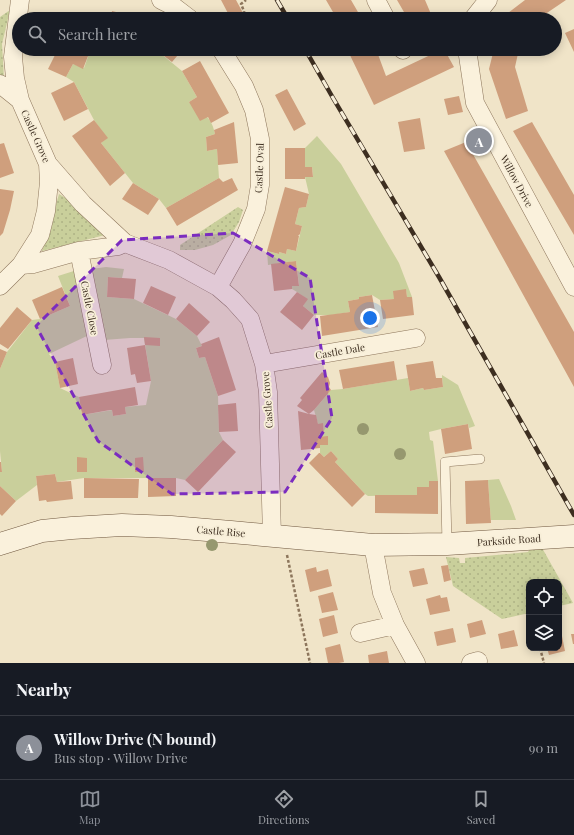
<!DOCTYPE html>
<meta charset="utf-8">
<style>
body{margin:0;font-family:"Playfair Display",serif;background:#242831;color:#f1f3f6}
.controls{position:absolute;right:12px;bottom:12px;display:grid;overflow:hidden;border-radius:8px;box-shadow:0 2px 10px #0003}
.controls button{width:36px;height:36px;display:grid;place-items:center;padding:0;border:0;border-bottom:1px solid #363941;background:#171b24;color:#f1f3f6;font:20px sans-serif}
.you{position:absolute;left:370px;top:318px;width:14px;height:14px;margin:-10px;border:3px solid #fff;border-radius:50%;background:#1a73e8;box-shadow:0 0 0 6px #1a73e833}
.badge{display:grid;place-items:center;width:26px;height:26px;border-radius:50%;background:#8c9099;color:#fff;font-size:13px;font-weight:700}
.pin{position:absolute;translate:-50% -50%;border:2px solid #fff;box-shadow:0 1px 4px #0006}
.list{margin:0;padding:0;list-style:none}
h2{display:flex;justify-content:space-between;align-items:center;height:52px;margin:0;padding:0 16px;font-size:17px}
h2 small{font-size:13px;font-weight:400;color:#9ea1a6}
.list li{display:grid;grid-template-columns:26px 1fr auto;gap:12px;align-items:center;box-sizing:border-box;height:64px;padding:0 16px;border-top:1px solid #363941}
.list b{display:block;font-size:15px;white-space:nowrap}
.list p{margin:0;font-size:13px;white-space:nowrap;color:#9ea1a6}
.list em{font-size:13px;font-style:normal;color:#9ea1a6}
.icon{flex:none;width:22px;height:22px;fill:none;stroke:currentColor;stroke-width:2;stroke-linecap:round;stroke-linejoin:round}
.map{position:relative;flex:none;width:574px;height:663px;overflow:hidden}
.search{position:absolute;background:#171b24;box-shadow:0 2px 10px #0003;left:12px;right:12px;top:12px;height:44px;display:flex;align-items:center;gap:10px;box-sizing:border-box;padding:0 14px;border-radius:22px;color:#9ea1a6;font-size:15px}
.sheet{height:116px;background:#171b24}
nav{display:flex;justify-content:space-around;align-items:center;box-sizing:border-box;height:56px;border-top:1px solid #363941;background:#171b24;font-size:11px;color:#9ea1a6}
nav a{display:grid;justify-items:center;gap:2px}
nav .on{color:#8c9099}
.map>svg:first-child{display:block}
.grass{fill:url(#grass-dots)}
.garden{fill:#c9cf9b}
.building{fill:#cf9f7d}
.lines{fill:none;stroke-linecap:round;stroke-linejoin:round}
.lane-casing{stroke:#8d765c;stroke-width:10}
.street-casing{stroke:#8d765c;stroke-width:19}
.secondary-casing{stroke:#6f573f;stroke-width:23}
.path{stroke:#8d765c;stroke-width:2.5;stroke-dasharray:3 2;stroke-linecap:butt}
.lane{stroke:#faf1dc;stroke-width:9}
.street{stroke:#faf1dc;stroke-width:18}
.secondary{stroke:#faf1dc;stroke-width:22}
.rail-casing{stroke:#3d2e20;stroke-width:4.5}
.rail{stroke:#f7eed8;stroke-width:3;stroke-dasharray:9;stroke-linecap:butt}
.tree{fill:#96986f}
.marked{fill:#7b2cbf;fill-opacity:0.2;stroke:#7b2cbf;stroke-width:3;stroke-dasharray:8 5;stroke-linejoin:round}
.labels{text-anchor:middle;stroke-width:3.5;stroke-linejoin:round;paint-order:stroke}
.street-label{font-size:10px;fill:#3d2e20;stroke:#f7eed8}
</style>
<div class="map">
<svg width="574" height="663" viewBox="0 0 574 663">
<defs>
<pattern id="grass-dots" width="8" height="8" patternUnits="userSpaceOnUse"><rect width="8" height="8" fill="#c9cf9b"/><path d="M2 2h.1M6 6h.1" fill="none" stroke="#aeb285" stroke-width="1.8" stroke-linecap="round"/></pattern>
</defs>
<rect width="100%" height="100%" fill="#f0e4c8"/>
<!-- grass -->
<path class="grass" d="M10 10 2 44 4 79 0 75V17Z
M59 194 69 200 105 235 42 251 46 240Z
M238 207 243 210 239 222 231 235 213 245 195 250H180V245Z
M541 546 573 603 559 606V582H529V613L502 619 453 586 446 557 459 558 460 563H465V558L528 552 531 547Z"/>
<!-- garden -->
<path class="garden" d="M80 49H155L182 71 197 97 189 102C202 112 212 117 215 134L206 137 207 151 217 149 219 178 166 208 159 199 133 183 101 143 107 138 94 120 74 82 66 77 73 64 84 68 88 57 78 52Z
M317 136 341 164 399 263 412 297H407L406 290 394 299 380 300 372 295 359 297V299L348 301 350 312 332 315H314L303 306 307 299 297 292 292 289V286L299 285 296 261 268 265 267 251 279 254V252L286 254 287 249 296 251 302 226 295 224 299 208 306 207 309 194 305 177 313 176 312 167H305V148Z
M106 267 124 269 122 278 108 277 107 297 134 299 176 319 197 336 202 346 196 348 199 358 205 357 218 396 219 432 223 440 185 480 176 478H84L57 482 55 474 36 476 37 485 16 501 0 486V472H2L0 451V369L7 352 32 320 40 319 70 306 58 276 77 270 89 335 49 354 55 362 60 388 79 397 82 415 112 410 113 416 126 414 125 407 146 405 151 381 144 338H130L104 340 91 269Z
M442 375 458 385 475 426 469 428 468 424 441 429 429 432 430 440 433 441 438 481H429V487H417V495L368 496 365 494 336 463 335 462 338 459 331 451 324 457 320 453V445H328V437H319V434H324L323 424H318L314 410 331 390 343 389 408 378 410 391 423 388 424 390 443 387 442 378Z
M499 479 511 506 516 520H491V523L488 480Z"/>
<!-- building -->
<path class="building" d="M221 0H236L243 13 231 19Z
M326 0H351L362 19H337Z
M397 0H425L431 14 421 19H408Z
M525 0H566L538 19H503L504 16Z
M112 11 141 18V19H111Z
M76 15 85 19H74Z
M574 29V52L565 33Z
M58 49H80L78 52 88 56 83 69 73 64 66 77 48 69Z
M155 49H183L172 62Z
M354 49H376L386 76 443 49H444L454 67 374 105 348 51Z
M494 49H519L515 67 528 111 506 119 489 69Z
M200 61 229 113 211 123 208 117 200 121 189 102 197 97 182 71Z
M74 82 88 109 64 121 51 93Z
M287 89 306 124 294 131 275 95Z
M459 96 463 112 448 115 444 99Z
M420 118 425 149 404 152 398 122Z
M94 120 108 138 101 143 125 173 110 186 72 136Z
M234 122 238 163 218 165 217 149 207 151 206 137 215 134 214 130Z
M532 122 574 195V235L513 131Z
M466 142 574 332V387L444 151Z
M4 143 14 173 0 178V144Z
M285 148H305V167H312L313 177H305V179H285Z
M219 178 223 182 232 178 238 190 177 226 166 208Z
M133 183 159 199 148 215 122 199Z
M285 187 309 194 306 207 299 208 295 224 302 226 300 234 298 236H299L296 251 287 249 286 254 279 252V254L267 251Z
M0 189 14 191 10 210 3 233 0 236Z
M296 261 299 286H292V289L274 291 271 264Z
M108 277 136 279 134 299 107 297Z
M151 286 176 297 168 315 143 303Z
M62 287 70 306 40 319 32 300Z
M406 289 407 297H412L414 315 383 319 380 300 394 299 393 291Z
M297 292 308 299 303 306 314 315 302 330 280 312Z
M372 295 378 327 322 336 320 316 350 312 348 301 359 299V297Z
M189 303 210 322 197 336 176 319Z
M17 307 32 320 8 349 0 344V328Z
M144 337 160 338V346L145 345Z
M219 337 236 390 218 396 205 357 199 358 196 348 202 346 201 344Z
M145 345 151 381 137 383 135 374 131 375 127 348Z
M0 349 7 352 0 369Z
M73 358 78 384 60 388 55 362Z
M394 361 397 380 343 389 339 370Z
M433 361 436 378H442L443 387 424 390 423 388 410 391 406 365Z
M322 372 328 377 330 383 329 387 331 390 314 410 309 414 316 415 318 424 323 423 324 434H319V437L328 436V445H320V448L301 450 298 411 309 414 297 406 302 400 300 398Z
M135 387 138 405 125 407 126 414 113 416 112 410H110L82 415 79 397Z
M236 403 238 431 219 432 218 405Z
M468 424 472 449 445 454 441 429Z
M223 440 236 452 198 492 185 480Z
M331 451 338 459 335 462 336 463 365 494 352 507 309 463 319 453H320L324 457Z
M77 457 87 458V472H77Z
M143 457 144 472H135V458Z
M0 462H1L2 472H0Z
M55 474 57 482 71 481 73 499 47 502 46 500 39 501 36 476Z
M84 478 139 479 138 498H84Z
M148 478H176V496L148 497Z
M488 480 491 523 466 524 465 481Z
M429 481H438V514L375 513V495H417V487H429Z
M0 486 16 501 2 516 0 514Z
M448 565 451 580 444 582 441 566Z
M316 567 317 572 328 569 332 586 310 592 305 570Z
M424 568 428 584 413 587 409 571Z
M333 592 338 610 322 613 318 596Z
M440 595 441 598 447 597 450 611 430 615 426 599Z
M334 615 338 633 323 637 319 619Z
M482 620 486 634 470 638 467 624Z
M453 628 456 642 437 646 434 632Z
M514 630 518 646 501 649 498 634Z
M571 634H574V644H573Z
M562 636 565 651 549 655 547 648H559V637Z
M340 644 344 662 339 663H328L325 648Z
M387 651 389 663H369L368 655Z"/>
<g class="lines">
<defs>
<path id="lane" d="M447 544 445 462 480 459"/>
<path id="street" d="M20 0 13 57 15 78 20 100 48 164 83 204 125 243 169 260 218 287 233 300 250 319 264 364 268 392 272 536
M161 0 173 6 190 19
M376 0 386 19
M473 19 488 0
M402 49 403 50
M467 49 475 103 574 287
M0 84 20 100
M79 251 102 365
M21 265 33 264 79 251 118 246 125 243
M0 286 21 265 40 235 46 211 49 182 48 164
M218 287 242 244 256 209 260 185V139L254 110 244 86 221 49
M264 364 416 338
M373 545 382 593 395 625 416 663
M360 633 395 625
M471 663 478 661"/>
<path id="secondary" d="M0 544 42 531 72 528 122 525 171 527 231 532 373 545 447 544 574 536"/>
</defs>
<!-- lane casing -->
<use href="#lane" class="lane-casing"/>
<!-- street casing -->
<use href="#street" class="street-casing"/>
<!-- secondary casing -->
<use href="#secondary" class="secondary-casing"/>
<!-- path -->
<path class="path" d="M245 19 244 11 241 4 246 0
M287 555 310 663
M540 648 544 663"/>
<!-- lane -->
<use href="#lane" class="lane"/>
<!-- street -->
<use href="#street" class="street"/>
<!-- secondary -->
<use href="#secondary" class="secondary"/>
<defs>
<path id="rail" d="M277 0 288 19
M305 49 333 98 439 277 574 515"/>
</defs>
<!-- rail casing -->
<use href="#rail" class="rail-casing"/>
<!-- rail -->
<use href="#rail" class="rail"/>
</g>
<!-- trees -->
<g class="tree">
<circle cx="363" cy="429" r="6"/>
<circle cx="400" cy="454" r="6"/>
<circle cx="212" cy="545" r="6"/>
</g>
<!-- marked area -->
<path class="marked" d="M233 233 310 278 332 418 285 492 172 494 98 441 36 326 122 240Z"/>
<g class="labels">
<!-- street labels -->
<g class="street-label">
<text transform="translate(36 136) rotate(66)" y="4">Castle Grove</text>
<text transform="translate(259 168) rotate(-88)" y="4">Castle Oval</text>
<text transform="translate(517 181) rotate(62)" y="4">Willow Drive</text>
<text transform="translate(90 308) rotate(79)" y="4">Castle Close</text>
<text transform="translate(340 351) rotate(-10)" y="4">Castle Dale</text>
<text transform="translate(267 400) rotate(-94)" y="4">Castle Grove</text>
<text transform="translate(221 531) rotate(5)" y="4">Castle Rise</text>
<text transform="translate(509 540) rotate(-4)" y="4">Parkside Road</text>
</g>
</g>
</svg>
<div class="controls">
<button><svg class="icon" aria-label="locate" viewBox="0 0 24 24"><circle cx="12" cy="12" r="6"/><path d="M12 2v4M12 18v4M2 12h4M18 12h4"/></svg></button>
<button><svg class="icon" aria-label="layers" viewBox="0 0 24 24"><path d="M12 4l9 5-9 5-9-5zM3 14l9 5 9-5"/></svg></button>
</div>
<div class="you"></div>
<div class="pin badge" style="left:479px;top:141px">A</div>
<div class="search"><svg class="icon" aria-label="search" viewBox="0 0 24 24"><circle cx="10" cy="10" r="6"/><path d="M15 15l6 6"/></svg>Search here</div>
</div>
<section class="sheet">
<h2>Nearby<small></small></h2>
<ul class="list">
<li><span class="badge">A</span><div><b>Willow Drive (N bound)</b><p>Bus stop · Willow Drive</p></div><em>90 m</em></li>
</ul>
</section>
<nav>
<a class="on"><svg class="icon" aria-label="map" viewBox="0 0 24 24"><path d="M3 6l6-2 6 2 6-2v14l-6 2-6-2-6 2zM9 4v14M15 6v14"/></svg>Map</a>
<a><svg class="icon" aria-label="directions" viewBox="0 0 24 24"><path d="M12 3l9 9-9 9-9-9zM9 14v-3h6M13 9l2 2-2 2"/></svg>Directions</a>
<a><svg class="icon" aria-label="saved" viewBox="0 0 24 24"><path d="M7 4h10v16l-5-4-5 4z"/></svg>Saved</a>
</nav>
